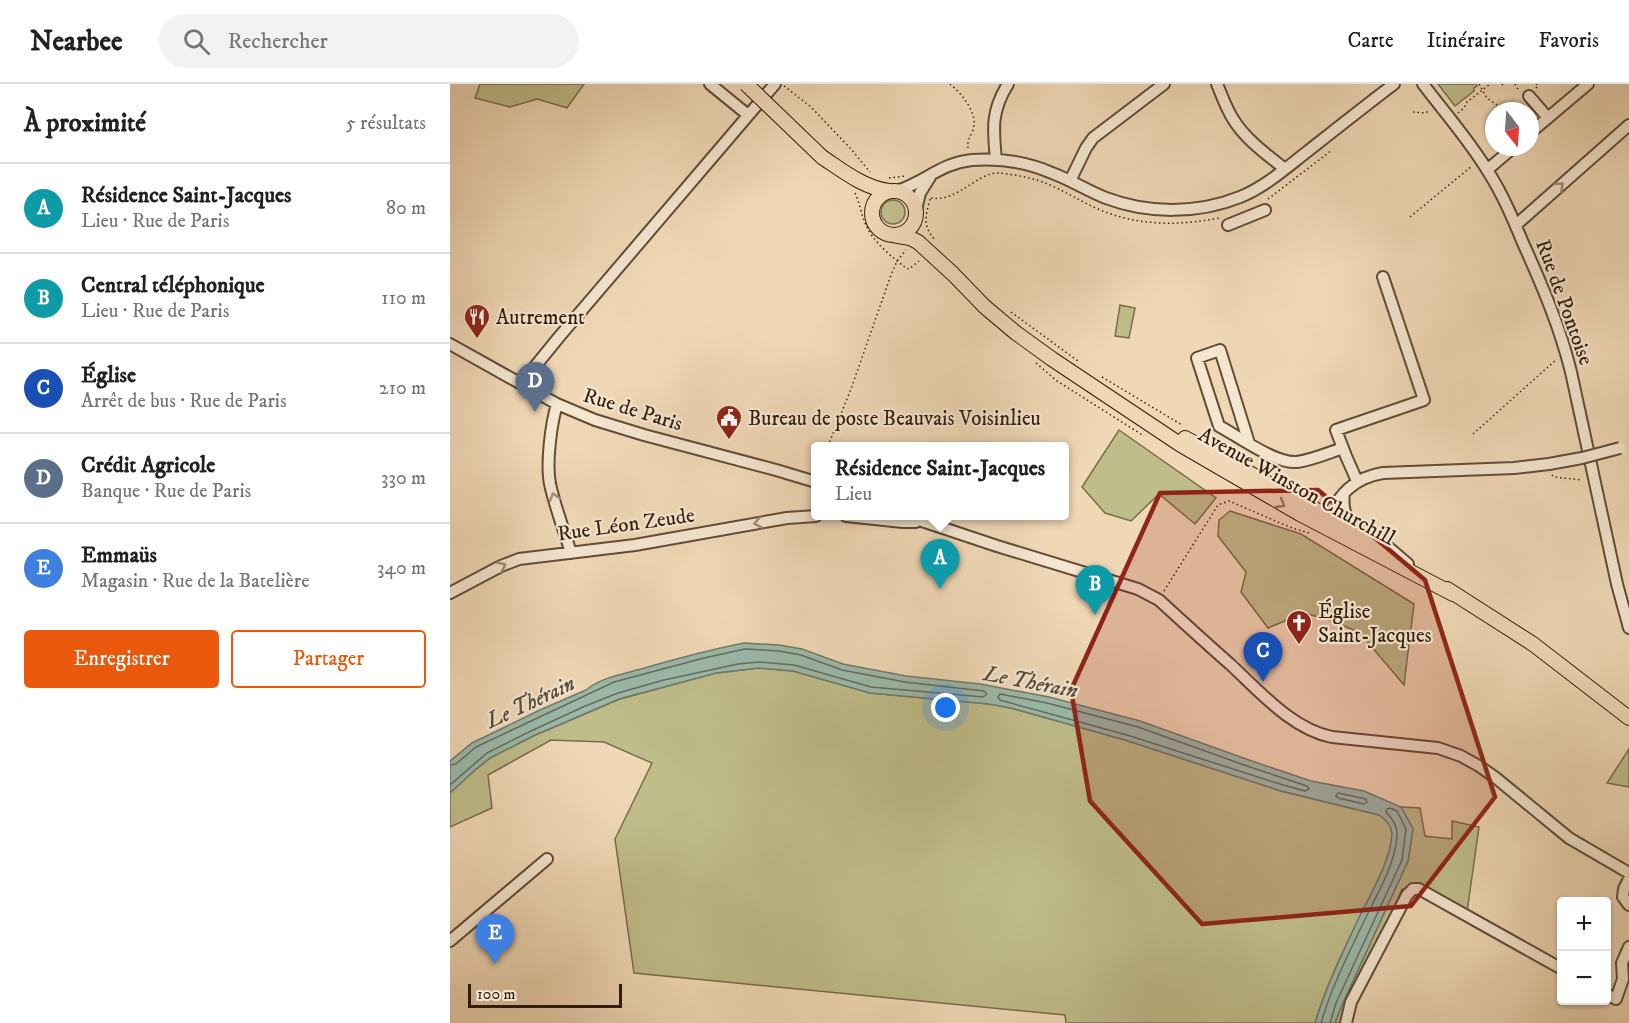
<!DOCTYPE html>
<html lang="fr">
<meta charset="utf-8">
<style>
body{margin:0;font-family:"IM FELL DW Pica",serif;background:#f2f2f2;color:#202124}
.controls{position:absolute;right:18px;bottom:18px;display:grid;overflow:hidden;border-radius:6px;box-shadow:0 2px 4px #0004}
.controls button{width:54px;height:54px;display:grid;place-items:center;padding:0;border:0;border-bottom:2px solid #e0e0e0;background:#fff;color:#202124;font:30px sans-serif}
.compass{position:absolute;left:1035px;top:18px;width:54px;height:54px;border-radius:50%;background:#fff;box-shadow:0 2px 4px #0004;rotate:163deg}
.scale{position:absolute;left:18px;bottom:15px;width:154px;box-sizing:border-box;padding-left:6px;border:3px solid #331d0f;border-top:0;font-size:16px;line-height:21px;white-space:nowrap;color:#331d0f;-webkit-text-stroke:4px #f5e6d0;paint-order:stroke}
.you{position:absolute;left:496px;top:624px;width:21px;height:21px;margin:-15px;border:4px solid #fff;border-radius:50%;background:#1a73e8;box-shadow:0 0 0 9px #1a73e833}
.badge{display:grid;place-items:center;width:39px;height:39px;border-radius:50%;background:#ea580c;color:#fff;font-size:20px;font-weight:700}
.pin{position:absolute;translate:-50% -50px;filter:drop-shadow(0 2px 3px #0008)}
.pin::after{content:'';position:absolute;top:32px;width:21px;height:18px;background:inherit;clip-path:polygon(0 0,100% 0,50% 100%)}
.popup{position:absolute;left:361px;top:358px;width:258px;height:78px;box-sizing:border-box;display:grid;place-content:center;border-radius:6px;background:#fff;filter:drop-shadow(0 2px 4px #0005);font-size:20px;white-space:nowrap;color:#757577}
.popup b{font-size:22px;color:#202124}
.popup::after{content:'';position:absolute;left:50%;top:100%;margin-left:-12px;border:12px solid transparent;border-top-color:#fff}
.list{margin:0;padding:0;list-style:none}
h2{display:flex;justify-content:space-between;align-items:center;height:78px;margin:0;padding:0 24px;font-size:26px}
h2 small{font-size:20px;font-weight:400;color:#757577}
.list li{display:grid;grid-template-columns:39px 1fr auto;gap:18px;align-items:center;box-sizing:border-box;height:90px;padding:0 24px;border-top:2px solid #e0e0e0}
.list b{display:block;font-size:22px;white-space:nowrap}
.list p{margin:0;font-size:20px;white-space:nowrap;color:#757577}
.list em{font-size:20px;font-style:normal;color:#757577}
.actions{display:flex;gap:12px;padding:18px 24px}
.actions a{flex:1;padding:14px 0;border:2px solid #ea580c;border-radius:6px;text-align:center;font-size:21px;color:#ea580c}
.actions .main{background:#ea580c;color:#fff}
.icon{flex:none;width:33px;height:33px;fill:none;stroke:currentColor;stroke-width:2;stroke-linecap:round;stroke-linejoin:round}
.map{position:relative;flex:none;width:1179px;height:939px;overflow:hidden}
header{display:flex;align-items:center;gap:36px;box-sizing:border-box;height:84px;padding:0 30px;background:#fff;border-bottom:2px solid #e0e0e0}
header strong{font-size:28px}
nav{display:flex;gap:33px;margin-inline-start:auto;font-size:21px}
.search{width:420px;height:54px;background:#f2f2f2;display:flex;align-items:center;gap:15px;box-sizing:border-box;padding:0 21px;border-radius:33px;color:#757577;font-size:22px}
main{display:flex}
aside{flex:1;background:#fff}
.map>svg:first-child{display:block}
.green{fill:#bfbd8a;stroke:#796d4c;stroke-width:1.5}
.water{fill:#9bbaab;stroke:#717b6d;stroke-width:1.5}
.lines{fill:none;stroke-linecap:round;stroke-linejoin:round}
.shore{stroke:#676c5d;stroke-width:1.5}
.minor-casing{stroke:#624c39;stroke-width:14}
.major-casing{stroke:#331d0f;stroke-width:16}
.path{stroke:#331d0f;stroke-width:1.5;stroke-dasharray:1.5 3;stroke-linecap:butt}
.minor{stroke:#f5e6d0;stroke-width:10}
.major{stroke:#f0d8b6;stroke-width:14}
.minor-bridge-casing{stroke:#624c39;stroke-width:14;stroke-linecap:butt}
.major-bridge-casing{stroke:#331d0f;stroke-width:16;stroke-linecap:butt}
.minor-bridge{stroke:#f5e6d0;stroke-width:10}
.major-bridge{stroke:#f0d8b6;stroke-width:14}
.oneway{stroke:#9e8c79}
.oneway2{stroke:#927a62}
.marked{fill:#8f2418;fill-opacity:0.2;stroke:#8f2418;stroke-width:4.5;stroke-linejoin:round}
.labels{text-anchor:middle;stroke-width:4.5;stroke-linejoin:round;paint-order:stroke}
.street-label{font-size:21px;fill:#331d0f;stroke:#f5e6d0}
.poi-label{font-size:21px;fill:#331d0f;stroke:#f5e6d0;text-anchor:start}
.water-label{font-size:22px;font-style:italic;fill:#524c3e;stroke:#f5e6d0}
</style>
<header>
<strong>Nearbee</strong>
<div class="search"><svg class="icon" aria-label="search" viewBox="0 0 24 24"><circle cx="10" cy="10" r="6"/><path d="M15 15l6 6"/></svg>Rechercher</div>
<nav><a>Carte</a><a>Itinéraire</a><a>Favoris</a></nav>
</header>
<main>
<aside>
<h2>À proximité<small>5 résultats</small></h2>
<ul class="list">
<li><span class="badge" style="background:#0f9aa8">A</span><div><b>Résidence Saint-Jacques</b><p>Lieu · Rue de Paris</p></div><em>80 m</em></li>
<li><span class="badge" style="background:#0f9aa8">B</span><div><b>Central téléphonique</b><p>Lieu · Rue de Paris</p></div><em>110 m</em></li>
<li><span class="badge" style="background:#1a4fb4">C</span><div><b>Église</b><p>Arrêt de bus · Rue de Paris</p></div><em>210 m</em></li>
<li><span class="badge" style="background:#5c6f8a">D</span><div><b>Crédit Agricole</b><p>Banque · Rue de Paris</p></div><em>330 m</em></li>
<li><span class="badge" style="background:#3f7fe0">E</span><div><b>Emmaüs</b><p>Magasin · Rue de la Batelière</p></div><em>340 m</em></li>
</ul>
<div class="actions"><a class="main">Enregistrer</a><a>Partager</a></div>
</aside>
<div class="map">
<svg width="1179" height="939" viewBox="0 0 1179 939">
<rect width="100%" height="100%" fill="#f0d8b6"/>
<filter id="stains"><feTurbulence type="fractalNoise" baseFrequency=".00333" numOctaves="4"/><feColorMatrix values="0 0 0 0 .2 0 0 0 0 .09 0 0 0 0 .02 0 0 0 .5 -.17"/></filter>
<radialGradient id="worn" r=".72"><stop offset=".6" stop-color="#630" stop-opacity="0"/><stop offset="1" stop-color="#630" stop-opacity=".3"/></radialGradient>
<!-- green -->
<path class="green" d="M30 0H134L117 24 87 15 60 23 25 14Z
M988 0H1026L1027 2 1024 4V7L1005 22Z
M431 128a12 12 0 1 1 24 0a12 12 0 1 1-24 0Z
M670 221 685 224 679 254 665 252Z
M669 346 766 414 745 440 709 410 681 437 655 429 632 403Z
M780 427 851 450 964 520 954 601 910 549 883 537 854 529 818 544 791 508 796 488 768 452 769 436Z
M309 584 343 587 420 609 539 620 561 624 675 656 831 707 929 731C935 735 942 741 942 749 942 775 921 809 910 832 893 867 876 902 865 939H616L615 931 184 889 165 755 202 679 154 658 101 656 38 691 42 724 0 743V709L25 686 40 674 83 652 170 615 266 589Z
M1179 665V703L1157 699Z
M951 723 970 724 975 752 1002 755V737L1029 743 1017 828 952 805 895 939H885L892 921 958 777 963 745Z"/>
<!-- water -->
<path class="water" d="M294 559 329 561 352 565 393 580 456 592 530 600 599 613 690 637 799 676 861 697 914 707 951 723 963 745 958 777 892 921 885 939H865C876 903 892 870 908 836 919 813 942 775 942 749 941 741 935 735 929 731L831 707 675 656 561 624 539 620 420 609 343 587 309 584 266 589 169 615 83 652 40 674 25 686 0 709V677L22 659 90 626 136 606C150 594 173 590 191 585 225 575 259 566 294 559Z"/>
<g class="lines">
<!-- shore -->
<path class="shore" d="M550 610 597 619 688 643 797 682 857 702 859 705 855 707 833 701 677 651 550 616 548 613Z
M0 681 6 680 26 663 164 598 254 574 295 565 329 567 351 571 392 586 455 598 534 607 537 610 533 613 421 603 344 581 309 578 288 580 214 596 168 609 133 623 81 647 37 669 0 701
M888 709 916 715 917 718 914 720 888 714 886 712Z
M871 939C882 901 901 865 918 829 930 805 945 779 947 752 948 742 942 734 936 728L937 725 940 724 947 727 956 745 952 776 886 919 880 939"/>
<defs>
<path id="minor" d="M260 0 298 31
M767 0C772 12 776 24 783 35 796 56 816 70 835 85
M973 0C995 29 1020 57 1039 89 1053 111 1063 135 1073 159 1092 201 1110 243 1121 288L1167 500 1179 544
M1079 12 1098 34
M1080 49 1138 0
M546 76C543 45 541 27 558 0
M1037 86 1064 63
M620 97 636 64 643 54 714 0
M447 107C475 98 491 79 522 76 549 74 577 78 602 89 621 96 638 107 656 114 698 130 748 130 790 113 815 103 836 84 858 67 886 45 915 22 944 0
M466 126 470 109 480 93
M778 141 815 126
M1066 141 1179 41
M0 260 107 320 145 336 194 351 326 386 366 398
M73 301 83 285 109 253 325 0
M107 320C101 340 96 379 100 400 105 423 114 446 121 469
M799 359 770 266 747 274 769 342C789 353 826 380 847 378 862 376 878 369 893 364
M907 397 896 372 886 346 974 316 933 193
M894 409C892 425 895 436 910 445
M396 432 453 438H466
M457 432 547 462 688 505 709 516C733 538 757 560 781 581 810 608 842 645 882 653L988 664 1011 672 1029 682 1046 694 1119 754 1179 789
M874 437C890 412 901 394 933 389L1064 384 1099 380
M931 457 958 480
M0 509 51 482 69 475 185 461 337 434 366 432
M1179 795 1174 805 1173 813 1179 821
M0 857 97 775
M1156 910 1166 915 1173 895 1172 879 1179 863
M896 939 901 918 957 811 963 805H969L1112 885"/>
<path id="major" d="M372 73C393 87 414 104 439 107
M422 129a22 22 0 1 1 44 0a22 22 0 1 1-44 0Z
M443 151 460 154 468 158 503 190 535 223 566 249 602 275 731 361 850 430 1003 510
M735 354 856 420 935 466
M997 505 1083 560 1179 634"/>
</defs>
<!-- minor casing -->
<use href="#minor" class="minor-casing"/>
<!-- major casing -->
<use href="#major" class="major-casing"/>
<!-- path -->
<path class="path" d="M500 0C512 10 529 30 523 46 520 53 517 57 518 64
M1029 0 1037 14 1047 21
M1052 0 1054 2
M1065 0 1069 7
M334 2 361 23 401 65 420 88
M1087 4 1085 2 1087 0
M963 28 975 29 979 27
M1008 29 1014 24 1017 18 1040 0
M439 94 455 92
M405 109C410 119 411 131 416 141 423 158 442 173 456 184L459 185 469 177
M481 114C506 119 528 88 549 89 567 91 586 94 602 102 618 109 632 118 648 125 687 142 728 142 769 134
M480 115C476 132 472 140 484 155
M818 115 882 66
M960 133 1022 82
M561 228 628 277
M586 279 607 297 694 352
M652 293 732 341
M1023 350 1107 275
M378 362 401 305 441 191 447 177 456 166
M1102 391 1104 393 1132 396
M714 507 768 421 779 417 842 444 859 449"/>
<!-- minor -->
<use href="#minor" class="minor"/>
<!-- major -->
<use href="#major" class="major"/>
<defs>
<path id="minor-bridge" d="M1099 380 1132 374 1170 364"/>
<path id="major-bridge" d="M296 0 372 73"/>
</defs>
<!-- minor-bridge casing -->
<use href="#minor-bridge" class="minor-bridge-casing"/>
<!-- major-bridge casing -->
<use href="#major-bridge" class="major-bridge-casing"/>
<!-- minor-bridge -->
<use href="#minor-bridge" class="minor-bridge"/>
<!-- major-bridge -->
<use href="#major-bridge" class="major-bridge"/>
</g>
<!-- one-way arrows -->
<defs><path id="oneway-chevron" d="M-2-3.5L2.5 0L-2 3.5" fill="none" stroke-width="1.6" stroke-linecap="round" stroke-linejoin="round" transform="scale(1.5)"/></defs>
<g class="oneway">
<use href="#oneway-chevron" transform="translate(1110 102) rotate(-42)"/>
<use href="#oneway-chevron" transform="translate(104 413) rotate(-106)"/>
<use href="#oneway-chevron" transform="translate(308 439) rotate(170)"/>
<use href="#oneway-chevron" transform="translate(52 482) rotate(-26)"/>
</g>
<use class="oneway2" href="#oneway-chevron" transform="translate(831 420) rotate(30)"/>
<!-- marked area -->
<path class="marked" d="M868 406 975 496 1045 713 961 822 752 840 640 717 621 606 710 409Z"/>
<!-- icons -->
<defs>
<symbol id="restaurant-pin" viewBox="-11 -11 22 30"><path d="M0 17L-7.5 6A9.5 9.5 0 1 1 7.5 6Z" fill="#8f2418" stroke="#f5e6d0"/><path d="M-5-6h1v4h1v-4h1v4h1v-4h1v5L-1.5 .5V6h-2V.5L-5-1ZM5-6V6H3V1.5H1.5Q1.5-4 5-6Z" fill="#fff"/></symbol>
<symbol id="civic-pin" viewBox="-11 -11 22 30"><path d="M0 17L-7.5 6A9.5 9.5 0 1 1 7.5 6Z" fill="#8f2418" stroke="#f5e6d0"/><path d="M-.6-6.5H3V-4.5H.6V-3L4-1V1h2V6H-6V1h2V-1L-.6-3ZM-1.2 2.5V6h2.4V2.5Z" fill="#fff"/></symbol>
<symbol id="church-pin" viewBox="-11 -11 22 30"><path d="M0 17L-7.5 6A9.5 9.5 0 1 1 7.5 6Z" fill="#8f2418" stroke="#f5e6d0"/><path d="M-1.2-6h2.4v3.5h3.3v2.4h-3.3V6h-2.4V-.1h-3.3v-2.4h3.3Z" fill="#fff"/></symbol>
</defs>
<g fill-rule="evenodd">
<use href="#restaurant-pin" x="12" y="218" width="30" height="40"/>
<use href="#civic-pin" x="264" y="319" width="30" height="40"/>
<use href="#church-pin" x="834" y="524" width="30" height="40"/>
</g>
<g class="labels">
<!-- street labels -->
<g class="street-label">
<text transform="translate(1115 218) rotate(70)" y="7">Rue de Pontoise</text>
<text transform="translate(183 325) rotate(17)" y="7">Rue de Paris</text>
<text transform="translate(847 402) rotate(29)" y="7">Avenue Winston Churchill</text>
<text transform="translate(176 440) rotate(-8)" y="7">Rue Léon Zeude</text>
</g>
<!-- poi labels -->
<g class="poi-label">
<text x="46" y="240">Autrement</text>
<text x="298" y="341">Bureau de poste Beauvais Voisinlieu</text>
<text x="868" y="534">Église<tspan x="868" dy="24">Saint-Jacques</tspan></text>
</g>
<!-- water labels -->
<g class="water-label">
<text transform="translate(581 597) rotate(11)" y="8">Le Thérain</text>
<text transform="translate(80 617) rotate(-25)" y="8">Le Thérain</text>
</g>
</g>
<rect width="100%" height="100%" filter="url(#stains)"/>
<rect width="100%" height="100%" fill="url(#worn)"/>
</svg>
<div class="controls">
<button>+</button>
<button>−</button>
</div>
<svg class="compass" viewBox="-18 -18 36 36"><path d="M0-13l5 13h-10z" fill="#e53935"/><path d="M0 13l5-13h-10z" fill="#757577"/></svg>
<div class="scale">100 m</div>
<div class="you"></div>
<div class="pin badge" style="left:490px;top:505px;background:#0f9aa8">A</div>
<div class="popup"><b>Résidence Saint-Jacques</b>Lieu</div>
<div class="pin badge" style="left:645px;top:531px;background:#0f9aa8">B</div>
<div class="pin badge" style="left:813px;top:598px;background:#1a4fb4">C</div>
<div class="pin badge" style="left:85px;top:328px;background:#5c6f8a">D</div>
<div class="pin badge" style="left:45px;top:880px;background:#3f7fe0">E</div>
</div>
</main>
